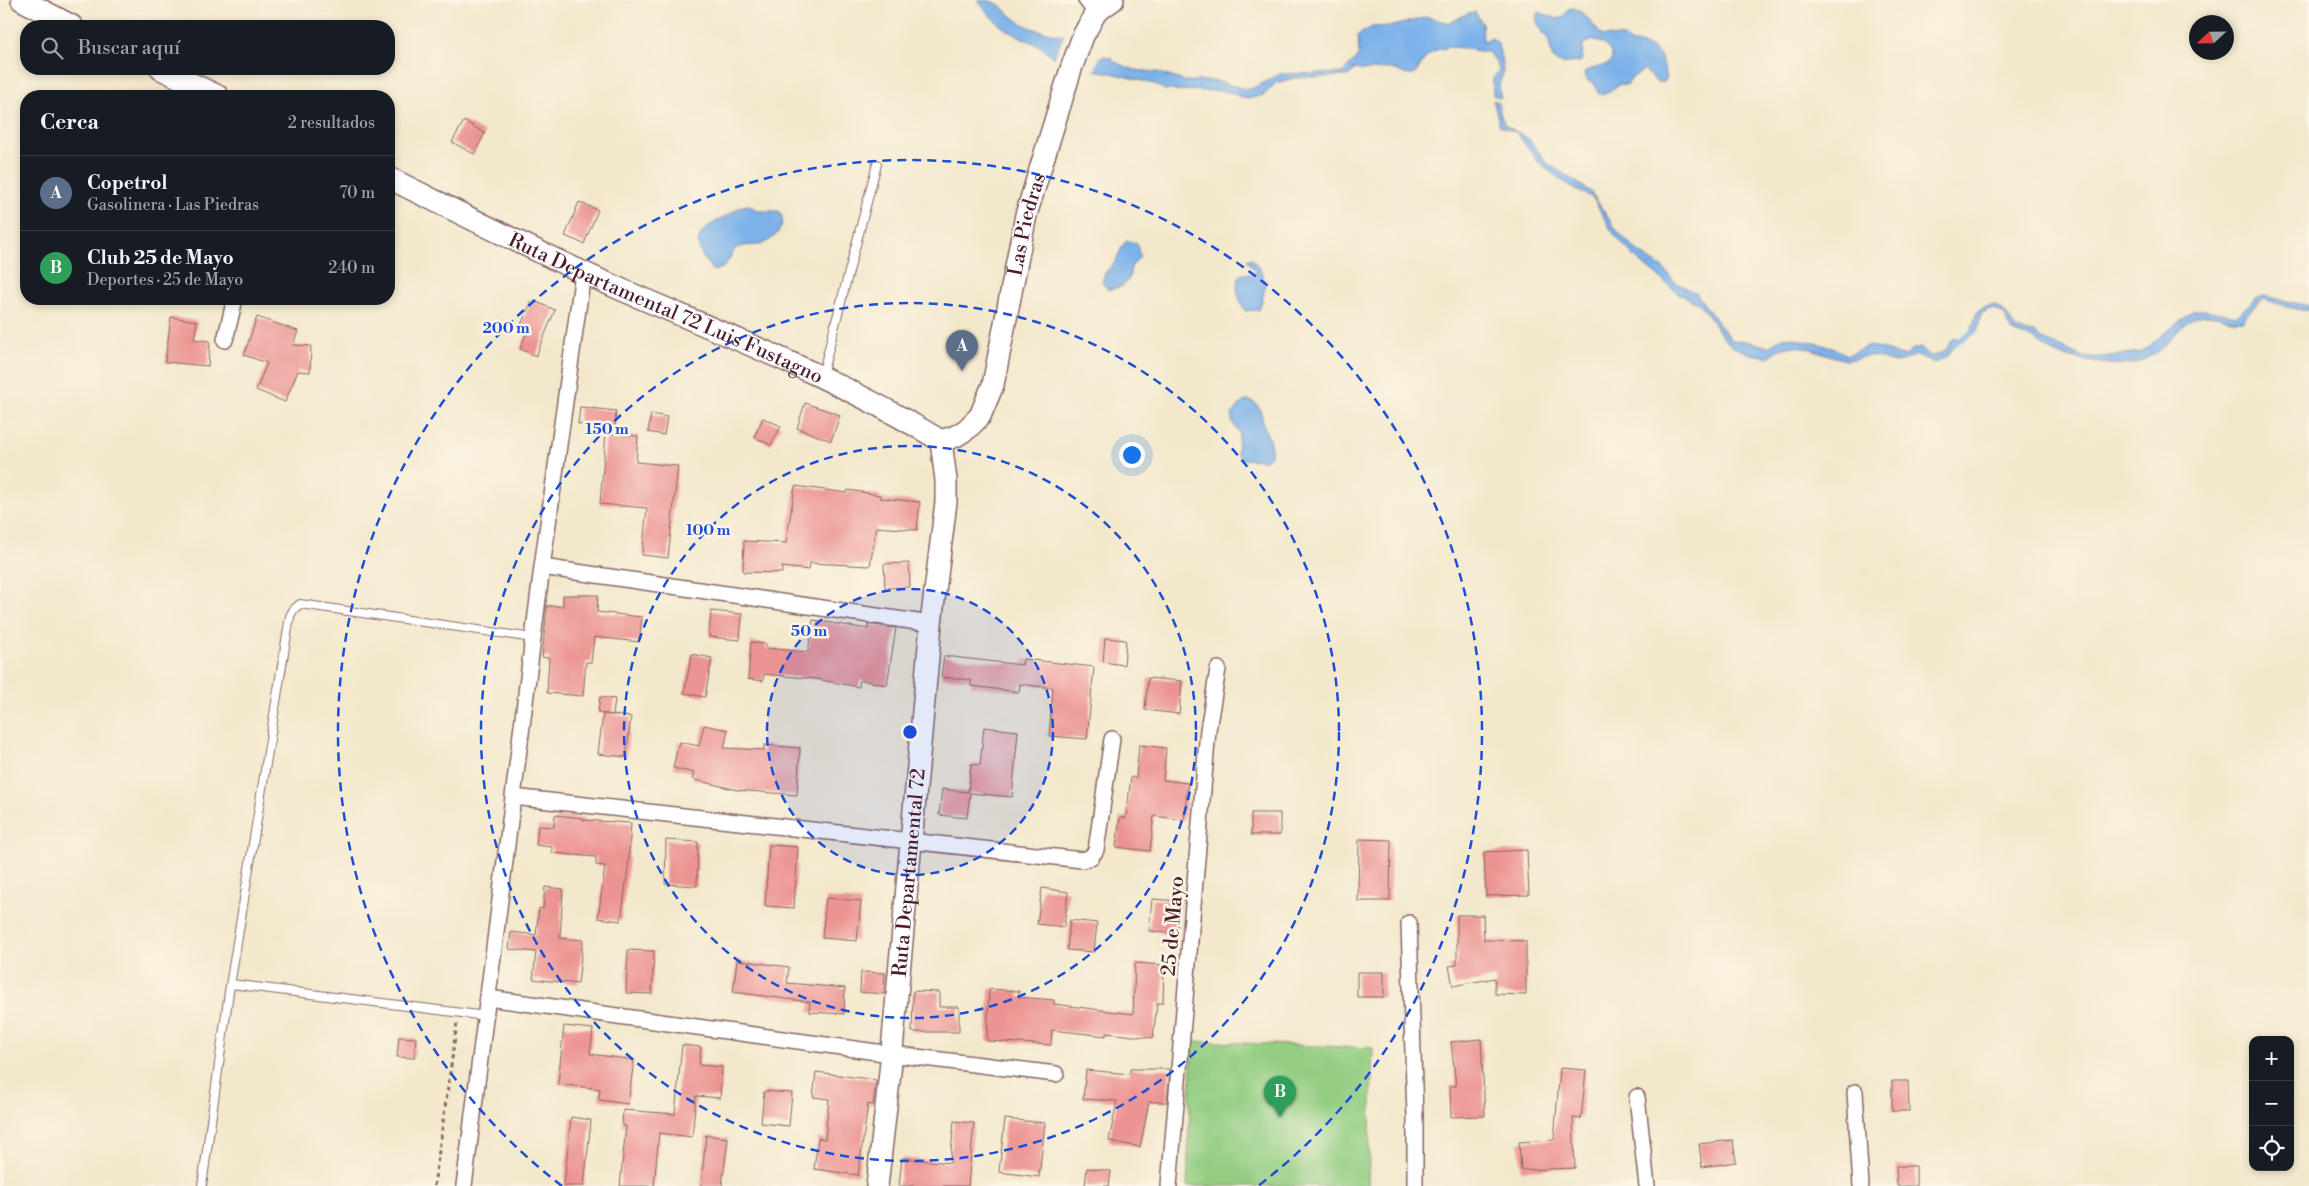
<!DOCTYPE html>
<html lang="es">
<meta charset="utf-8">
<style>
body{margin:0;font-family:"Libre Bodoni",serif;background:#20242c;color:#f1f3f6}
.controls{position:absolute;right:15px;bottom:15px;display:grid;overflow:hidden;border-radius:10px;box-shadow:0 2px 8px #0003}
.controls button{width:45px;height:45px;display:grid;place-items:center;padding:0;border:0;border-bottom:1px solid #363941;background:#171b24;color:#f1f3f6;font:25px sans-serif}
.compass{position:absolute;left:2189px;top:15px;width:45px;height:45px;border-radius:50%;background:#171b24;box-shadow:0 2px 8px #0003;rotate:248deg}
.you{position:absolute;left:1131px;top:454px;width:18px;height:18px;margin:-12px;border:4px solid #fff;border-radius:50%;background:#1a73e8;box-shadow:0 0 0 8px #1a73e833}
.badge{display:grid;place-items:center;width:32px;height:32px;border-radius:50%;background:#0f766e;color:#fff;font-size:16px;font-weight:700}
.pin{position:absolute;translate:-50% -41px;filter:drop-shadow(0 1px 2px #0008)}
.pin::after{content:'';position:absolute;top:26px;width:18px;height:15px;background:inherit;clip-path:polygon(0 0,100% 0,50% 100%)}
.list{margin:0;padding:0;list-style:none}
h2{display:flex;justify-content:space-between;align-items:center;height:65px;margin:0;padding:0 20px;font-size:21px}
h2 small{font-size:16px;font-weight:400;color:#9ea1a6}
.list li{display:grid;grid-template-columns:32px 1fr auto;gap:15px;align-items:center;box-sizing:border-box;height:75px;padding:0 20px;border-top:1px solid #363941}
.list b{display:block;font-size:19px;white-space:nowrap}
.list p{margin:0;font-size:16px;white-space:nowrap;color:#9ea1a6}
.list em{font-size:16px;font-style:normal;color:#9ea1a6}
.icon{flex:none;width:28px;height:28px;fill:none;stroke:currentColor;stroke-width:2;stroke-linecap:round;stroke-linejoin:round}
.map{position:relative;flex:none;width:2309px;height:1186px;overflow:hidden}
.search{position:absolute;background:#171b24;box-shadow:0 2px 8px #0003;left:20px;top:20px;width:375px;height:55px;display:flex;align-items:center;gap:12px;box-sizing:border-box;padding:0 18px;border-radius:20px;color:#9ea1a6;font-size:19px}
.panel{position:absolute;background:#171b24;box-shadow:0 2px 8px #0003;left:20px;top:90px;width:375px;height:215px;border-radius:20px}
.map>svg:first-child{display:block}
.green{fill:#92cd82;stroke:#6e7656}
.water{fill:#7cb2ea;stroke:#63688a}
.pier{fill:#f3e8cc}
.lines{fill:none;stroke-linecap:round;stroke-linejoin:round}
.stream{stroke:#7cb2ea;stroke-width:5.5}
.building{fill:#ec9493}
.lane-casing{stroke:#856563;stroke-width:10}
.street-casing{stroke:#856563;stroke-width:18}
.secondary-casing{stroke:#856563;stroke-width:24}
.path{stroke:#856563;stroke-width:3;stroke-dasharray:4 4;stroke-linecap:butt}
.lane{stroke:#fff;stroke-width:8}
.street{stroke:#fff;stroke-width:15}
.secondary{stroke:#fff;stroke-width:21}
.ring{fill:none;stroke:#1d4ed8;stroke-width:2.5;stroke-dasharray:9 6}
.labels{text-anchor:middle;stroke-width:5;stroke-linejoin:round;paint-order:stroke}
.street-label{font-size:20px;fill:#4a1f2b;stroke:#fcf5e5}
.centre{fill:#1d4ed8;stroke:#fcf5e5;stroke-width:2.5}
.ring-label{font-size:15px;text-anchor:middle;font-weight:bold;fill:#1d4ed8;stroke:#fcf5e5;stroke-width:5;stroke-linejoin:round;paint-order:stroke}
</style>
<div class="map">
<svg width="2309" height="1186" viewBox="0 0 2309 1186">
<rect width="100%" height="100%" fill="#fcf5e5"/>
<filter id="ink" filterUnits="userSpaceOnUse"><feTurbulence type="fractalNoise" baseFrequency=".02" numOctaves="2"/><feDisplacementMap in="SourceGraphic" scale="10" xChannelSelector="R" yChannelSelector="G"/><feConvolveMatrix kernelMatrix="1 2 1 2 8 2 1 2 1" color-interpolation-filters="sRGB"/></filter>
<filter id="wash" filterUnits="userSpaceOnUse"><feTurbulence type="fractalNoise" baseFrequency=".0096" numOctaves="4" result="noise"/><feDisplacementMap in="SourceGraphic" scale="20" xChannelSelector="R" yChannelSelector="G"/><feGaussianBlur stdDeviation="1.12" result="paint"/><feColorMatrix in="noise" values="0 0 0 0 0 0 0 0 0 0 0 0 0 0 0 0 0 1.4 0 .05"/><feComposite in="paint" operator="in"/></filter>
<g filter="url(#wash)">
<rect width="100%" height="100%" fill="#f3e8cc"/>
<!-- green -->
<path class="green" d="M1192 1041 1373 1048 1368 1186H1187Z"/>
<!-- water -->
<path class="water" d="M977 0C1007 0 1002 14 1025 25 1037 31 1051 33 1064 35L1053 58C1041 43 1023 40 1007 30 995 22 986 11 977 0Z
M1574 8C1590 16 1591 25 1603 36L1624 37 1630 42 1651 47 1661 57 1666 76 1664 82H1657L1644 70 1633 77 1627 85 1620 84 1603 95 1598 92 1594 83 1588 81 1584 75 1585 71 1609 64 1612 60C1612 49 1604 43 1594 40L1583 44 1582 60 1580 62C1573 62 1562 65 1556 61 1550 58 1551 48 1549 42 1545 32 1535 27 1537 14L1539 12 1558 19 1565 15 1568 9Z
M1475 12 1482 23 1483 41 1492 38 1498 43C1499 53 1503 60 1503 70 1503 82 1496 80 1501 98L1493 95V78L1499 71 1497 63 1488 52C1469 51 1447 40 1429 55 1423 59 1419 69 1414 75 1406 76 1400 71 1391 69 1378 67 1367 74 1352 68L1355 70 1348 76 1295 78 1276 83 1264 95 1247 99 1226 91 1165 90 1154 84 1108 72 1090 70 1097 58 1104 56 1112 58 1117 63 1135 70 1157 72 1184 81H1216L1245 89H1251L1280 74 1343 73 1359 55 1358 35 1372 27 1393 26 1427 17 1449 23 1468 13Z
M1493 100 1498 103 1501 116 1505 125 1529 139 1547 163 1590 191 1618 232 1640 253 1664 269 1675 282 1696 293 1731 340 1747 341 1769 347C1786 332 1790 338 1809 342 1823 344 1834 348 1847 355 1853 353 1859 349 1866 347 1878 344 1892 355 1905 356L1913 349 1921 348 1928 355 1934 356 1945 351 1952 340 1956 337 1959 340 1945 358 1935 363 1917 355C1907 359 1899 364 1887 361 1881 359 1876 355 1869 356 1860 356 1851 362 1842 359 1816 353 1793 335 1769 357L1751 354 1733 347 1724 339 1701 305 1678 293 1637 259 1618 239 1611 230 1593 198 1571 187 1538 162 1516 132 1500 126Z
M748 205 759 211H779C788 223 777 238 764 243 755 247 745 244 736 248L723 268 713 271C691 243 693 234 724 217 734 213 737 206 748 205Z
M1127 240 1137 244 1140 256 1131 267 1129 279 1123 286 1108 290 1102 282C1106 267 1108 272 1115 262 1119 255 1121 247 1127 240Z
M1251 258C1268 277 1267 287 1259 310L1245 311C1239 300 1233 285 1241 274H1253L1256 272 1247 260Z
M2264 296 2305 305 2309 304V310C2298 312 2276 303 2264 299L2252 308 2243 320C2229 323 2214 312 2199 316 2182 320 2172 341 2159 351 2152 356 2142 361 2135 363 2120 368 2066 359 2052 352 2045 348 2040 342 2033 339 2020 332 2008 335 2006 317 2000 310 1988 305 1981 315 1979 320 1979 327 1977 331L1972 334 1971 331 1977 312C1999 297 2005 312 2016 329L2034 333 2041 338 2081 356 2101 357 2141 352 2194 310H2205L2237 316 2254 299Z
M1249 400C1264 406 1260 416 1265 429 1269 439 1272 445 1271 456L1264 460 1241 459 1237 453 1239 432 1232 422V413L1243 402Z"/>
<!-- pier -->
<path class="pier" d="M1101 54 1093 73 1089 72 1088 69 1095 56Z"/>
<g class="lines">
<!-- stream -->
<path class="stream" d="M1954 343 1974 332 1975 327"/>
</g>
<g id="blocks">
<!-- building -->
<path class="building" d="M464 121 485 133 474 154 452 142Z
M579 202 598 210 584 244 565 236Z
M532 300 555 310 536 356 520 349 528 330 520 327Z
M171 317 197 321 194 339 210 341 208 366 165 362Z
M257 317 298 331 293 345 311 346 310 372 298 371 285 402 256 390 267 363 244 355Z
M805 403 840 415 831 441 797 428Z
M580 407 616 411 615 428 578 424Z
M651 414 667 417 664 435 648 432Z
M763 418 781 426 771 445 754 437Z
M606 433 638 436 636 462 678 466 668 558 642 555 647 508 600 504Z
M795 486 847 493 848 490 880 495V498L920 502 917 530 876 527 870 566 810 563 809 570 782 567V573L743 572 744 541 786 543Z
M909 563 910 587 885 588 884 564Z
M563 595H598L597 612 642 617 639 642 594 637 591 662H586L583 696 547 693 549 658 542 657 547 606H563Z
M711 611 742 614 740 640 709 637Z
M813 620 868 629V624L896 628 887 685 860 680 859 687 816 679 764 674 763 681 748 679 751 642 766 644V648L808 652Z
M1105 638 1126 640 1124 665 1103 662Z
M692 654 712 658 705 697 684 693Z
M944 656 1022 665 1023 659 1094 667 1087 739 1049 736 1053 688 1020 684 1019 692 971 686V680L941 677Z
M1148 678 1182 681 1179 714 1145 710Z
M600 697 615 699 613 715 598 713Z
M603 714 631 717 626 757 598 754Z
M704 725 728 730 724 748 764 750V745L800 748 797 795 737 790 692 779 694 773 673 768 679 742 699 746Z
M984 727 1018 731 1012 797 970 793 967 818 939 815 942 789 968 792 971 764 980 765Z
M1139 745 1166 748 1163 780 1188 783 1184 820 1154 816 1150 851 1116 847 1120 817 1126 818 1131 777 1136 778Z
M1251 813H1280V835H1251Z
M555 815 583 818V820L631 823 628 868 621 921 598 918 605 866 596 865V857L552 853V847L536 845 538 826 554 827Z
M1359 839 1391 840 1390 901H1358Z
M666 840 698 842 697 886 665 884Z
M769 845 798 847 794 908 765 906Z
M1527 850 1529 895 1486 896 1484 852Z
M545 887 563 889 560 938 583 940 578 984 533 979 536 952 509 949 511 932 536 935 539 908 543 909Z
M1042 888 1068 892 1064 927 1037 924Z
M826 898 861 901 857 941 822 938Z
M1152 899 1180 901 1177 934 1149 931Z
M1457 915H1483L1484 940 1526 941V995L1495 994V978L1453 986 1449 966 1457 965Z
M1070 920 1097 923 1094 952 1067 950Z
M628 950 654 951 652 994 626 993Z
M737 960 789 967 787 983 845 988 844 1014 809 1012 810 1002 733 992Z
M1135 963 1164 965 1163 1003H1157L1153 1038 1106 1033V1036L1052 1030 1051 1045 987 1041 989 989 1019 991V997L1054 1000V1004L1133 1014Z
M861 972 885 973 884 994 860 992Z
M1357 972H1384V997H1357Z
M913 991 939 992V1007H959V1032H912Z
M564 1026 593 1029 590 1054 634 1060 628 1104 599 1100 600 1089 558 1084Z
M399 1037 416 1038 414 1058 397 1057Z
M1481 1039 1485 1116 1451 1117 1450 1086H1456L1451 1042Z
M682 1045 701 1047 699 1065 722 1067 720 1098 696 1096 692 1137 659 1133 654 1186H620L626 1126H622L623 1110 675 1114Z
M1560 1068 1586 1070 1581 1119 1573 1118 1575 1168 1521 1170 1519 1142 1554 1140Z
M1130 1069H1170L1167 1102H1149L1140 1147 1109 1141 1117 1101 1083 1099 1086 1070 1130 1074Z
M816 1072 876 1080 873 1105 868 1104 858 1175 814 1169 818 1138 825 1139 829 1099 813 1097Z
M1892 1081H1908L1909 1111H1892Z
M764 1091 792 1093 789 1126 761 1123Z
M571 1117 591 1120 584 1186H564Z
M1005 1119 1045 1123 1039 1177 999 1172Z
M954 1121 974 1123 968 1186H899L902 1158 950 1163Z
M706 1135 728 1138 722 1186H701Z
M1733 1140 1736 1162 1702 1167 1699 1144Z
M1896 1166H1916V1186H1897Z
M1087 1168 1111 1171 1109 1186H1085Z"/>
</g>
</g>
<g filter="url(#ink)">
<use href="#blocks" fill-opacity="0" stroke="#856563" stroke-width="1"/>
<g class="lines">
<defs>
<path id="lane" d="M822 375 877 164
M231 984 486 1016
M202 1186 229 992 290 616 294 609 300 604 533 638"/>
<path id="street" d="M1086 0 1096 12
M225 340 235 299
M542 567 931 624
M513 797 1082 860 1091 857 1096 850 1112 739
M1409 923 1415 1117V1186
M488 998 891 1054 1056 1074
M1855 1092 1861 1186
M1637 1097 1647 1186
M464 1186 542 567 583 273
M1169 1186 1208 730 1218 669"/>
<g id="secondary">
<path d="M22 0 72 26"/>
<path d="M161 69 218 96"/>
<path id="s1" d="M389 178C466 216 542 255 620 289 728 336 840 379 941 441"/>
<path id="s2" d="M941 441 956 436 967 429 980 416 993 385 1026 215 1071 69 1083 36 1096 12 1113 0"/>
<path id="s3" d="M877 1186 890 1072 931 624 946 502V480L941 441"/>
</g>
</defs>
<!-- lane casing -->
<use href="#lane" class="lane-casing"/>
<!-- street casing -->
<use href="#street" class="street-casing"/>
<!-- secondary casing -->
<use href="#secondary" class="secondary-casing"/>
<!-- path -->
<path class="path" d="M434 1186 457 1023"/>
<!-- lane -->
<use href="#lane" class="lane"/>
<!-- street -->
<use href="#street" class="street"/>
<!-- secondary -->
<use href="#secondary" class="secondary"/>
</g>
</g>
<!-- distance rings -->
<circle cx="910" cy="732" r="143" fill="#1d4ed8" fill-opacity=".12"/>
<g class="ring">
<circle cx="910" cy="732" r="143"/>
<circle cx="910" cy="732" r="286"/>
<circle cx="910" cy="732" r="429"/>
<path d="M562 1186A572 572 0 1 1 1258 1186"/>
</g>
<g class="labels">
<!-- street labels -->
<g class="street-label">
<text dy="7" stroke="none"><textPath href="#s2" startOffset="245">Las Piedras</textPath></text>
<text dy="7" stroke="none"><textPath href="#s1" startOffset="306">Ruta Departamental 72 Luis Fustagno</textPath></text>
<text dy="7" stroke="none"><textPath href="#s3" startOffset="315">Ruta Departamental 72</textPath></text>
<text transform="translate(1172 926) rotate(-85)" y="7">25 de Mayo</text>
</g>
</g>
<circle cx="910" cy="732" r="8" class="centre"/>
<g class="ring-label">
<text x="506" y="333">200 m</text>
<text x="607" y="434">150 m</text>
<text x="708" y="535">100 m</text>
<text x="809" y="636">50 m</text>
</g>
</svg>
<div class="controls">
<button>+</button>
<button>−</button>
<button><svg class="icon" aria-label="locate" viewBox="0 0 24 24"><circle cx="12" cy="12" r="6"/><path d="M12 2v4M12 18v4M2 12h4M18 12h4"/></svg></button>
</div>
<svg class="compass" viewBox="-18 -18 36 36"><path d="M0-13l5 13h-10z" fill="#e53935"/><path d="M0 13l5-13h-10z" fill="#9ea1a6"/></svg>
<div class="you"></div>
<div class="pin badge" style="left:962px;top:371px;background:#5c6f8a">A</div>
<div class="pin badge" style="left:1280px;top:1117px;background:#2e9e5b">B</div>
<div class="search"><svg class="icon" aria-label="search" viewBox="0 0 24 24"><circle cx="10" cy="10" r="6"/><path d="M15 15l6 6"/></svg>Buscar aquí</div>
<section class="panel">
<h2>Cerca<small>2 resultados</small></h2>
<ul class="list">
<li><span class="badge" style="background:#5c6f8a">A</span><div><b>Copetrol</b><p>Gasolinera · Las Piedras</p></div><em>70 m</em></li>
<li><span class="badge" style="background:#2e9e5b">B</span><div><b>Club 25 de Mayo</b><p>Deportes · 25 de Mayo</p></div><em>240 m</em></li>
</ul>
</section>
</div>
